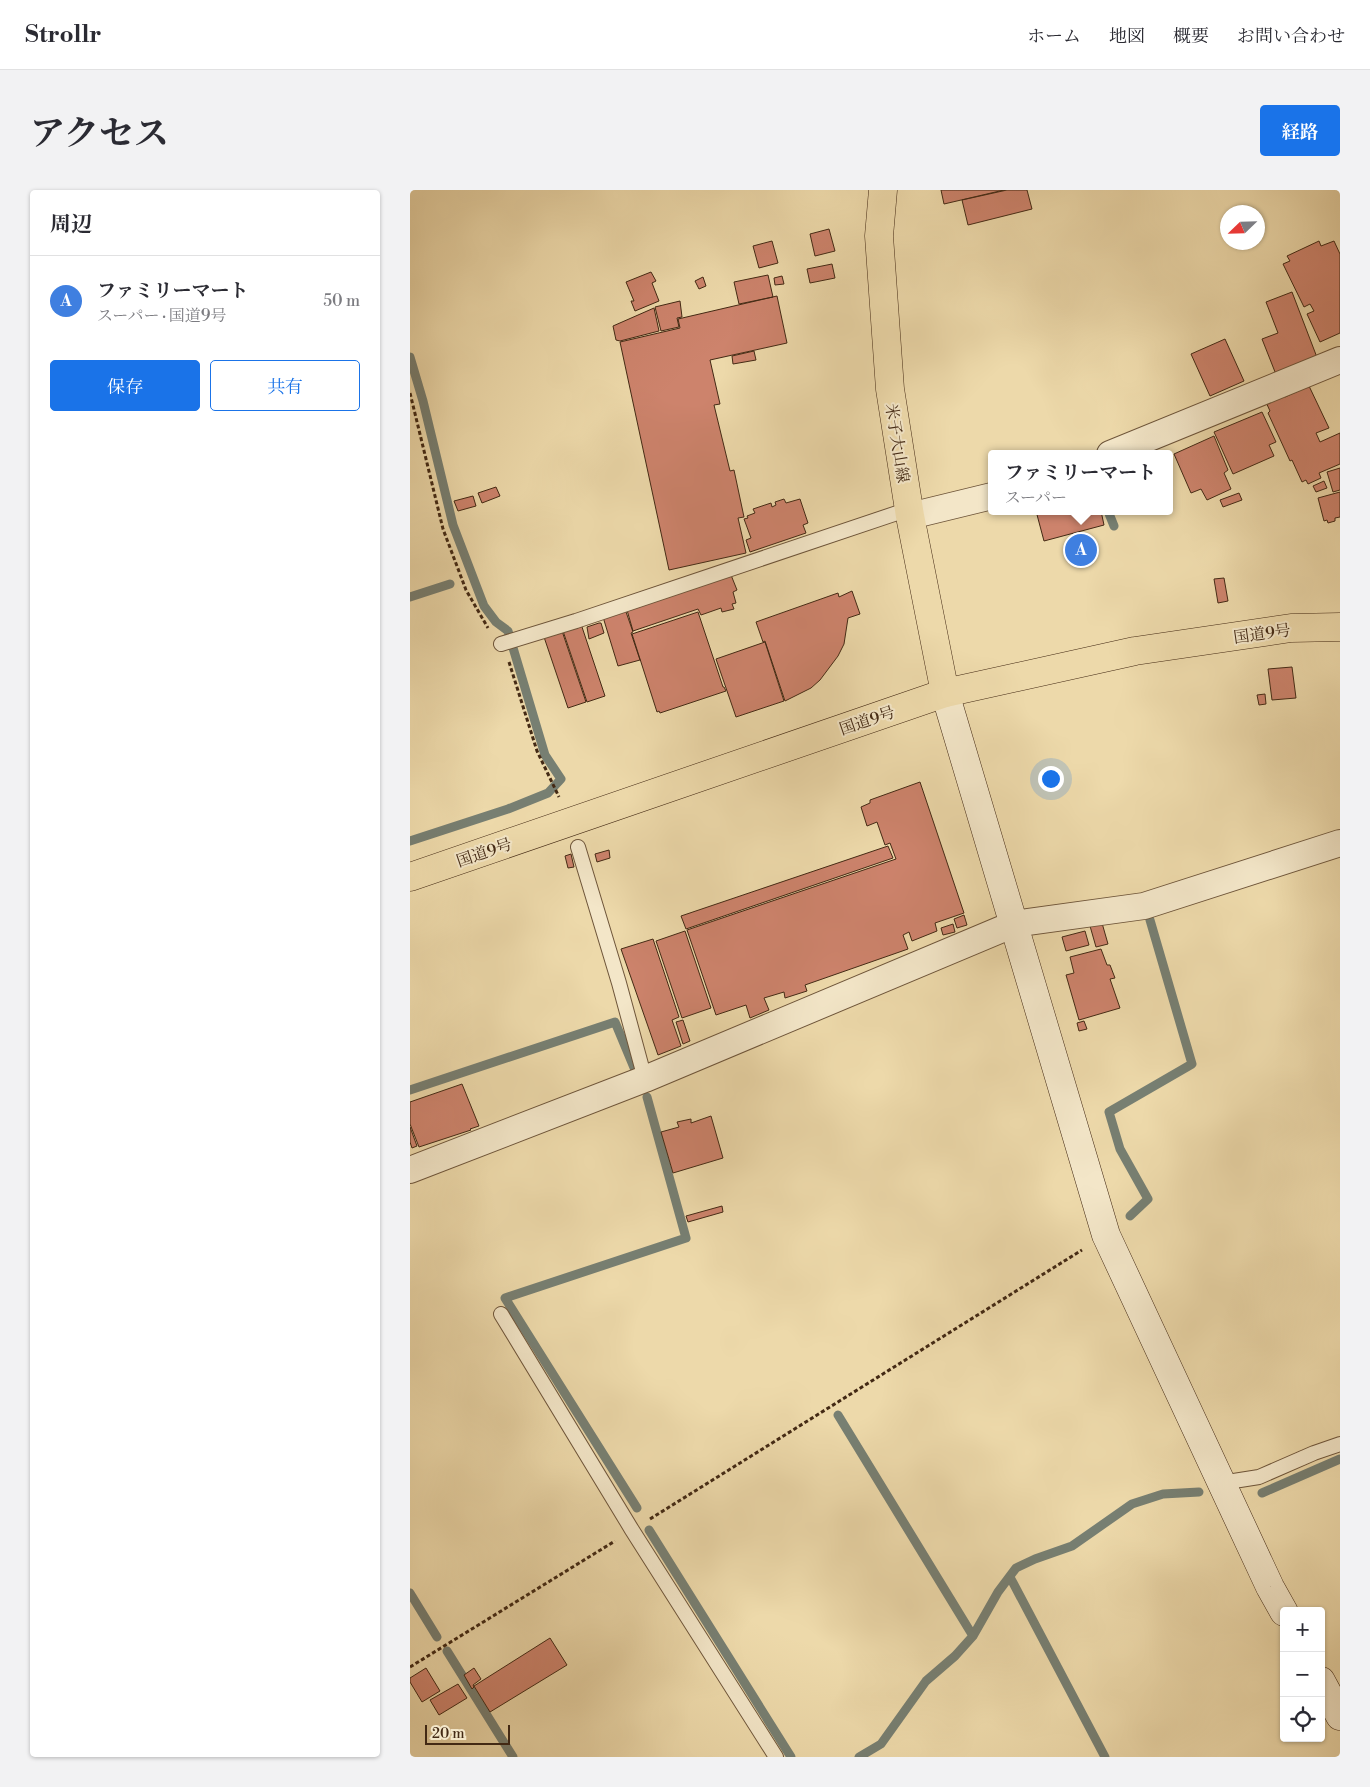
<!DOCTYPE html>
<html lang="ja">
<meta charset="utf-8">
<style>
body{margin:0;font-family:"Libre Bodoni","Noto Serif JP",serif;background:#f2f2f3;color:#2b2b33}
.controls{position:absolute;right:15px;bottom:15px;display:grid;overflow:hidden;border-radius:5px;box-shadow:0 1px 4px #0004}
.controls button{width:45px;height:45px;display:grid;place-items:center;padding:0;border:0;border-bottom:1px solid #e1e1e2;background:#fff;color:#2b2b33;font:25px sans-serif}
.compass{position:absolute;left:810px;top:15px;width:45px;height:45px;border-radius:50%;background:#fff;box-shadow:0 1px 4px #0004;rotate:247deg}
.scale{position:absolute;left:15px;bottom:12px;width:85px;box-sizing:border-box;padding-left:5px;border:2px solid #432914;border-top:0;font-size:14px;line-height:18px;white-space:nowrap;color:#432914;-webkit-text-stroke:4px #f3e6c8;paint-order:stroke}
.you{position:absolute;left:640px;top:588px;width:18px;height:18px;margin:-12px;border:4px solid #fff;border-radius:50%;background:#1a73e8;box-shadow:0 0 0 8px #1a73e833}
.badge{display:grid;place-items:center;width:32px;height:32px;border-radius:50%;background:#1a73e8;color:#fff;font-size:16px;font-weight:700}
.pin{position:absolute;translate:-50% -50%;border:2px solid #fff;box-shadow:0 1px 5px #0006}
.popup{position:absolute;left:578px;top:260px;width:185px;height:65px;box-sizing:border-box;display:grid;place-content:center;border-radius:5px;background:#fff;filter:drop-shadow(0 1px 4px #0005);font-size:16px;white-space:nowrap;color:#7c7c81}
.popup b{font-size:19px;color:#2b2b33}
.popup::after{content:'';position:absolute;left:50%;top:100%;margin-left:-10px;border:10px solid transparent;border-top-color:#fff}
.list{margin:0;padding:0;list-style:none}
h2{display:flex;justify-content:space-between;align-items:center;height:65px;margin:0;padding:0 20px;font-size:21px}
h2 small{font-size:16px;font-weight:400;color:#7c7c81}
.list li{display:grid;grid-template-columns:32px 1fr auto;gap:15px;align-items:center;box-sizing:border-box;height:90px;padding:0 20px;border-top:1px solid #e1e1e2}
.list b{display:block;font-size:19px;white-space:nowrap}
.list p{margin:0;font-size:16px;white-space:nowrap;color:#7c7c81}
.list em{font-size:16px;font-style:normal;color:#7c7c81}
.actions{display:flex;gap:10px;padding:15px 20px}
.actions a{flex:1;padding:11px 0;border:1px solid #1a73e8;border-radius:5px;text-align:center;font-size:18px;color:#1a73e8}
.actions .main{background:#1a73e8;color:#fff}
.icon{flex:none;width:28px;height:28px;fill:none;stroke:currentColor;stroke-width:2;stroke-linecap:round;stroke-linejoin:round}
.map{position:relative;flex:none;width:930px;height:1567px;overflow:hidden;border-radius:5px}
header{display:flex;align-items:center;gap:30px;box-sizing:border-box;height:70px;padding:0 25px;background:#fff;border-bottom:1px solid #e1e1e2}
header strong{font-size:24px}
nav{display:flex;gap:28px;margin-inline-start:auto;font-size:18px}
.intro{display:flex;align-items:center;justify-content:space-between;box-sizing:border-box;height:120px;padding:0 30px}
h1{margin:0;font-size:35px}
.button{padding:12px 22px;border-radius:5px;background:#1a73e8;color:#fff;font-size:18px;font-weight:700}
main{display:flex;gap:30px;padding:0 30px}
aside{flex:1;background:#fff;border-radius:5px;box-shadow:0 1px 4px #0004}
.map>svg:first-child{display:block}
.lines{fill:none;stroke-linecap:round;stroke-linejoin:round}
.stream{stroke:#777f72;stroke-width:9}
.building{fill:#cd836c;stroke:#432914}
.lane-casing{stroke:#6e553a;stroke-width:16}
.street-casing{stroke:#6e553a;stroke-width:28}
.secondary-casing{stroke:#432914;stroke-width:29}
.primary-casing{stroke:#432914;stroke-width:29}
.highway-casing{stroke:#432914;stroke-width:29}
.path{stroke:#432914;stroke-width:3;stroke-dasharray:4 2.5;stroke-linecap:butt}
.lane{stroke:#f3e6c8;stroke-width:14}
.street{stroke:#f3e6c8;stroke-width:26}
.secondary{stroke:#f3e6c8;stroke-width:28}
.primary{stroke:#edd9aa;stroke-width:28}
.highway{stroke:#edd9aa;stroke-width:28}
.labels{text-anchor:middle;stroke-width:4;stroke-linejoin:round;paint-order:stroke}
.street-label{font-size:16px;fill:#432914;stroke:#f3e6c8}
</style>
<header>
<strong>Strollr</strong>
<nav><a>ホーム</a><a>地図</a><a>概要</a><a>お問い合わせ</a></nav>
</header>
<div class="intro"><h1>アクセス</h1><a class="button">経路</a></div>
<main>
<aside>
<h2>周辺<small></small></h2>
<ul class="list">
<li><span class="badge" style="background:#3f7fe0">A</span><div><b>ファミリーマート</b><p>スーパー · 国道9号</p></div><em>50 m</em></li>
</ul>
<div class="actions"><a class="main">保存</a><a>共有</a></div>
</aside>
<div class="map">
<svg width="930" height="1567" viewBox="0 0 930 1567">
<rect width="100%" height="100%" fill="#edd9aa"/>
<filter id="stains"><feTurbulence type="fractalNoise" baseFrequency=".004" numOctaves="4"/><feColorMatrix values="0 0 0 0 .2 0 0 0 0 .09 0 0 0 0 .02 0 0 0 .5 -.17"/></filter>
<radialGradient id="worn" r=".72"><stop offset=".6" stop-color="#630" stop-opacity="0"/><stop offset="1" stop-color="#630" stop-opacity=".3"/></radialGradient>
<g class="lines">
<!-- stream -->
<path class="stream" d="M0 167 13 211 43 335 74 416 86 432 98 441 135 565 151 589 138 603 98 619 0 651
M698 321 704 336
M0 407 40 394
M0 900 205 832 225 880
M720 1026 738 1009 710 959 699 922 782 874 740 730
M428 1225 563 1446
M852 1303 930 1269
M227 1318 95 1108 276 1048 237 907
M239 1340 381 1567
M601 1389 695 1567
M0 1403 27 1447
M37 1461 103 1567
M449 1567 471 1554 516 1491 545 1466 563 1446 588 1402 606 1378 625 1369 662 1356 722 1314 753 1304 789 1302"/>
</g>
<!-- building -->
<path class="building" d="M531 0H594L534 14Z
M597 0H617L622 19 558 35 552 10Z
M419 39 425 61 405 66 400 44Z
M362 51 368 73 349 78 343 56Z
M909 51 911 56 924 51 930 64V143L910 152 897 124 904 121 900 114 894 117 873 74 880 71 877 66Z
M422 74 425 88 400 93 397 79Z
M241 82 246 91 242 93 249 111 225 121 221 111H224L216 92Z
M358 85 363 107 329 114 324 92Z
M372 86 374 94 365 95 364 88Z
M293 87 296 96 289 99 285 91Z
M882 102 908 170 867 187 852 149 868 143 856 112Z
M367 106 377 153 300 170 310 214 304 215 320 281 324 280 334 327 328 328 336 363 259 380 210 152 270 138 268 129Z
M270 111 272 127 267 128 269 137 251 141 245 117Z
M244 118 249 141 210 151 206 150 203 136Z
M815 149 834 191 800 206 781 164Z
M344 161 346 170 323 174 322 166Z
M899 196 919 238 906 243 910 252 930 243V274L909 283 911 288 898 294 896 290 892 292 882 270 880 271 858 223 860 221 855 210 873 202 875 207Z
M852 222 866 252 859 255 864 266 823 284 804 242Z
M804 246 818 280 814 283 821 299 797 310 791 299 781 303 764 264Z
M930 278V300L923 302 917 282Z
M914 291 917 298 906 302 903 296Z
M86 297 90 306 72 313 68 303Z
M930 302V327L925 328V331L918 333 917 330 914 331 908 308Z
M829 303 832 310 813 317 810 310Z
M63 306 66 316 48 321 44 311Z
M374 309 376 313 390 309 398 333 393 335 396 343 340 362 336 350 341 348 334 329 338 328 337 326 345 323 343 319 361 313 362 317 366 315 365 312Z
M626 321H691L694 335 634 351Z
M321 385 327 400 323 402 326 413 322 414 324 419 312 422 311 418 291 425 288 419 223 441 217 420Z
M814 388 818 411 808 413 804 389Z
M442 401 450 424 438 428 434 454 428 466 410 490 401 498 375 511 355 451 353 452 346 432 428 403 429 407Z
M215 419 223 442 221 443 230 470 208 476 193 427Z
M288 422 313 497H314L316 501 250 523 249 521 247 522 222 444Z
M189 433H191L194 443 179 449 177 437Z
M171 434 195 506 177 512 153 441Z
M152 441 176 512 158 518 134 447Z
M355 452 374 511 326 527 306 469Z
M882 477 886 508 862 510 858 479Z
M855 504 856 514 849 515 847 505Z
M510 592 554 723 525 733 527 741 502 751 499 742 493 745 498 759 395 795 397 801 375 808 374 802 354 808 359 820 340 828 336 815 306 825 277 740 486 669 480 653 475 655 467 632 457 636 451 617 460 613V610Z
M478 656 483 668 276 739 271 726Z
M199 660 200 668 187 672 185 664Z
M161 664 164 677 158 678 155 666Z
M554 725 557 735 547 738 544 729Z
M692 733 698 754 686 757 680 736Z
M543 734 545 742 533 745 531 738Z
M275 741 301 818 272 828 246 751Z
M675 741 679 755 656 761 652 747Z
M243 749 269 827 262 830 271 856 248 865 211 759Z
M691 759 697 775H700L705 788 700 789 710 818 669 830 656 785 664 783 660 767Z
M273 830 280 851 273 854 266 832Z
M674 831 677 839 669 841 667 833Z
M52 894 69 936 60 939 61 940 9 957 0 934V912Z
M301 926 313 968 263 983 251 942 269 937 267 932 281 929V933Z
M0 937 7 956 2 958 0 952Z
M312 1016 313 1022 278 1032 276 1026Z
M140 1448 157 1475 80 1522 64 1496Z
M16 1478 30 1501 12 1512 0 1492V1488Z
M64 1478 71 1489 63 1495 64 1497 62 1499 54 1485Z
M48 1494 57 1508 29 1525 20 1510Z"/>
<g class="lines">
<defs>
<path id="lane" d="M91 454 166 431 499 319
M168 657 209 793 235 889
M91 1124 222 1340 366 1567
M811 1293 849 1287 904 1263 930 1254"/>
<path id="street" d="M700 264 930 170
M500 326 582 306
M0 980 235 889 604 734 734 716 930 653"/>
<path id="secondary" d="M535 503 696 1045 860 1397 874 1422
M911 1491 930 1526"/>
<path id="primary" d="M473 0 469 46 480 199 500 326 535 503"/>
<path id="highway" d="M0 687 535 503 725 461 881 438 930 437"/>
</defs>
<!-- lane casing -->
<use href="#lane" class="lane-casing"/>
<!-- street casing -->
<use href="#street" class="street-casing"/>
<!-- secondary casing -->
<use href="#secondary" class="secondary-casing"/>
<!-- primary casing -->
<use href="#primary" class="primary-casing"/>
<!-- highway casing -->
<use href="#highway" class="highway-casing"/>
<!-- path -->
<path class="path" d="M0 203 33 339 56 400 78 438
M99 472 127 561 149 607
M240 1329 672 1060
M0 1477 205 1351"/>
<!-- lane -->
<use href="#lane" class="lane"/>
<!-- street -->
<use href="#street" class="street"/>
<!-- secondary -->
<use href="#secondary" class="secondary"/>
<!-- primary -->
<use href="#primary" class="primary"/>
<!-- highway -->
<use href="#highway" class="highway"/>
</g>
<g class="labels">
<!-- street labels -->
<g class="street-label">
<text transform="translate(488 253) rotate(81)" y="6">米子大山線</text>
<text transform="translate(852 443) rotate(-8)" y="6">国道9号</text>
<text transform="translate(457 530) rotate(-19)" y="6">国道9号</text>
<text transform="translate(74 662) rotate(-19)" y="6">国道9号</text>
</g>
</g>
<rect width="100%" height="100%" filter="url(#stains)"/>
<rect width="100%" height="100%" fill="url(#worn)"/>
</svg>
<div class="controls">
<button>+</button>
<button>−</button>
<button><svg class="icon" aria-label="locate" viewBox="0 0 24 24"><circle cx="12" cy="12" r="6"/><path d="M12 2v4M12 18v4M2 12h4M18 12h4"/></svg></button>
</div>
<svg class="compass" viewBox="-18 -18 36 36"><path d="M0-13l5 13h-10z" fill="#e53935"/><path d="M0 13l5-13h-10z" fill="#7c7c81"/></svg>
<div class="scale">20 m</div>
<div class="you"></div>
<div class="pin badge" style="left:671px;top:360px;background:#3f7fe0">A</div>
<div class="popup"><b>ファミリーマート</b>スーパー</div>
</div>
</main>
